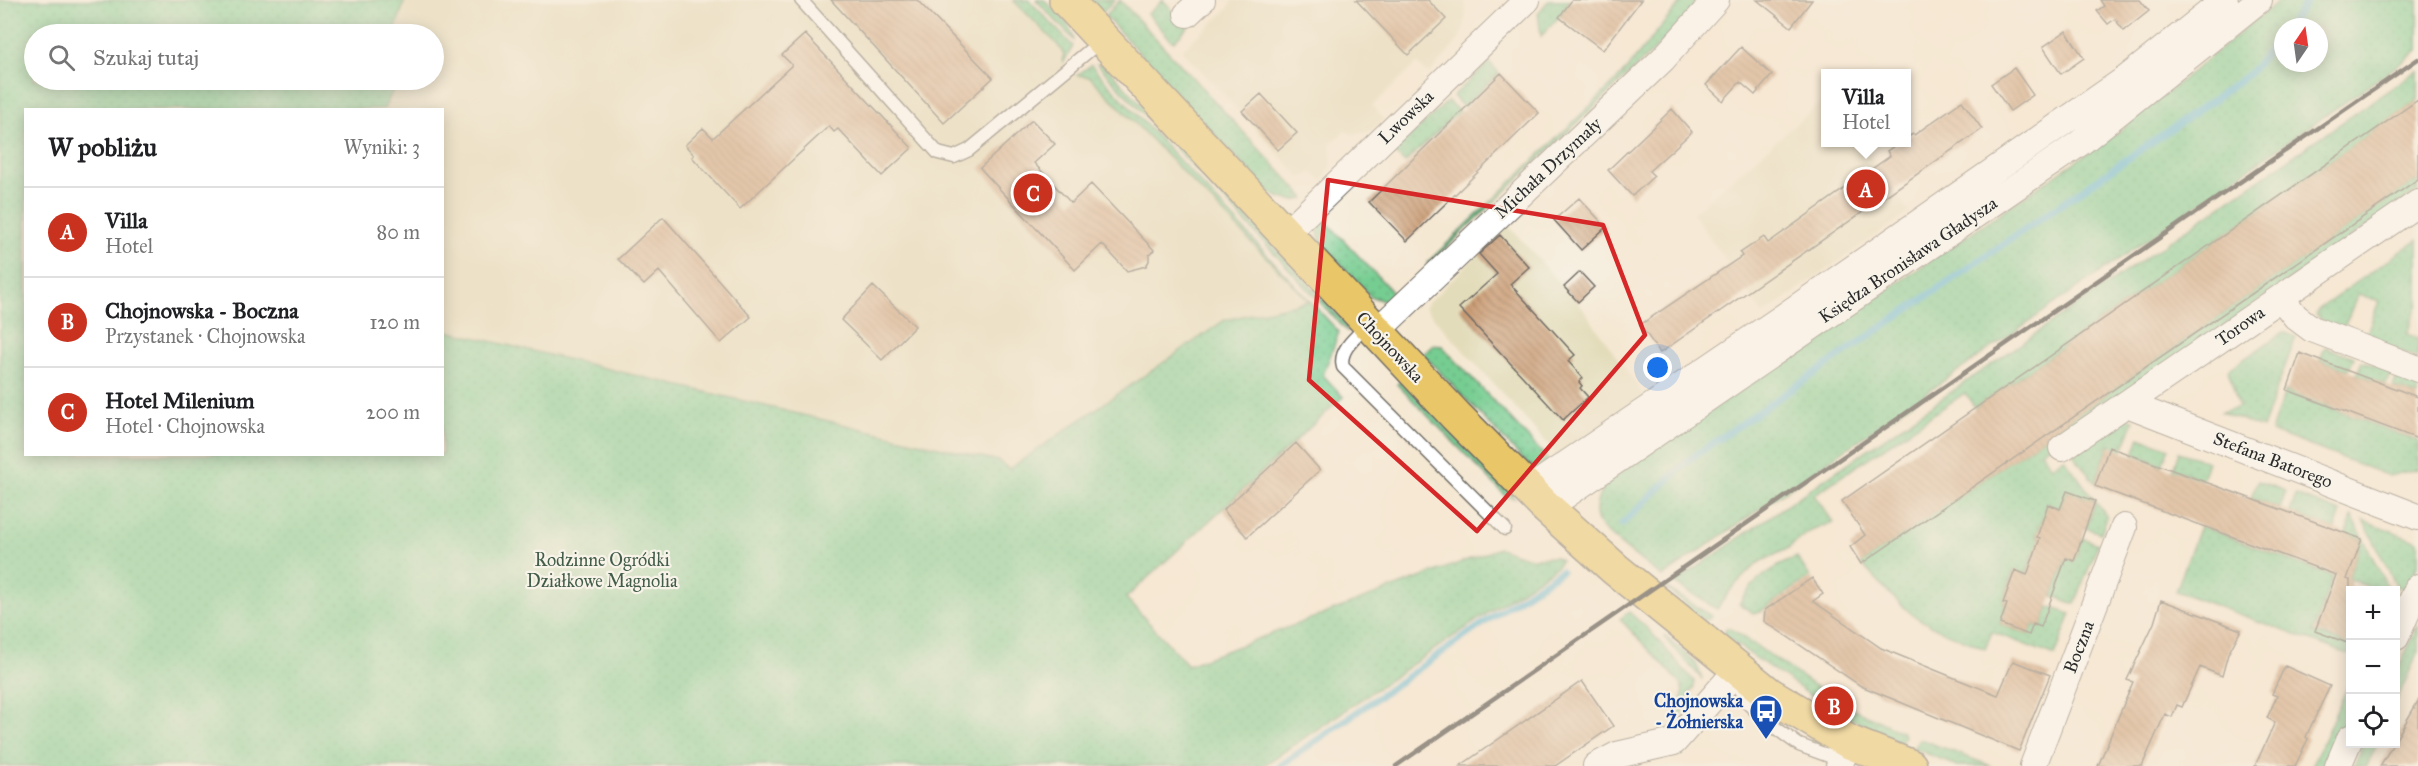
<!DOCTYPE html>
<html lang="pl">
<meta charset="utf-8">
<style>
body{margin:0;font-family:"IM FELL Great Primer",serif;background:#f6f6f6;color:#202124}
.controls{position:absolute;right:18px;bottom:18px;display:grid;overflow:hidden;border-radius:0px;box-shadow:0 3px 15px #0003}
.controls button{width:54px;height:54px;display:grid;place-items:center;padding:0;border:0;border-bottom:2px solid #e0e0e0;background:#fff;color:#202124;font:30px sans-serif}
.compass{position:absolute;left:2274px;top:18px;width:54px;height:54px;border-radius:50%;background:#fff;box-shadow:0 3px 15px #0003;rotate:13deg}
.you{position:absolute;left:1658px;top:368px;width:21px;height:21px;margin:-15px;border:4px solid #fff;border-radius:50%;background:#1a73e8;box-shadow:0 0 0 9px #1a73e833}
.badge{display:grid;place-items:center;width:39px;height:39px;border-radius:50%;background:#c8321e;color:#fff;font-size:20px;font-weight:700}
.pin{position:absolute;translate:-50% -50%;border:3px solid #fff;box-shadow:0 2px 6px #0006}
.popup{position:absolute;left:1821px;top:69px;width:90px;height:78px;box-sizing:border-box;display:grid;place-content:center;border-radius:0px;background:#fff;filter:drop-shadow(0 2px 4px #0005);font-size:20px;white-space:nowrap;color:#757577}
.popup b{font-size:22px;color:#202124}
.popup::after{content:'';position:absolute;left:50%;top:100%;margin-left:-12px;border:12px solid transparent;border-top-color:#fff}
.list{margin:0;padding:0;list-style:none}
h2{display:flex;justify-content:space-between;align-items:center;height:78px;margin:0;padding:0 24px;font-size:26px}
h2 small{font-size:20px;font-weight:400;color:#757577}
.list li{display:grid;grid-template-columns:39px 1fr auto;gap:18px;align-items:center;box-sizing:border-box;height:90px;padding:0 24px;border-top:2px solid #e0e0e0}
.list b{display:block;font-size:22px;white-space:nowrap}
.list p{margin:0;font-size:20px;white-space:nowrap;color:#757577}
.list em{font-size:20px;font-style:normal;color:#757577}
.icon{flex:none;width:33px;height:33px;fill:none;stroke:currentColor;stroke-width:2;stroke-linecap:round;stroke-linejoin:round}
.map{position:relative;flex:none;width:2418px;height:766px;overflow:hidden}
.search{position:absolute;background:#fff;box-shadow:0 3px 15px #0003;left:24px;top:24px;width:420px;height:66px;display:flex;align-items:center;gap:15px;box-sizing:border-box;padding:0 21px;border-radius:33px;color:#757577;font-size:22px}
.panel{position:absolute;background:#fff;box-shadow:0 3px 15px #0003;left:24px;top:108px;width:420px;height:348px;border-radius:0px}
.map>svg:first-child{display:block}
.built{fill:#e3dcba}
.grass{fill:url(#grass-dots);stroke:#507c5e;stroke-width:1.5;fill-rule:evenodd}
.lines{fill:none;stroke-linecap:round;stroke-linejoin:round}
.stream{stroke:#5ab8d8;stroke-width:7}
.building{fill:url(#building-back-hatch)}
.lane-casing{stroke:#726d66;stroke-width:15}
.street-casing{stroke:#726d66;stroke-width:28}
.primary-casing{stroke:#726d66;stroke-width:36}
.lane{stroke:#fff;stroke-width:12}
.street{stroke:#fff;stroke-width:26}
.primary{stroke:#e9c769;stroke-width:33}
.rail{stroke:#2b2b2b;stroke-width:4.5}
.marked{fill:none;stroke:#d62828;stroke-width:4.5;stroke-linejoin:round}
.labels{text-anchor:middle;stroke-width:4.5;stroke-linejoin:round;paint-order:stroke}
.street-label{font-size:18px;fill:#2b2b2b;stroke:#f7f3e8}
.park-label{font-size:18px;fill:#425c4a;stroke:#f7f3e8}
.transit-label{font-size:18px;font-weight:bold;fill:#164399;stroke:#f7f3e8;text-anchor:end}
</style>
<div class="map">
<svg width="2418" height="766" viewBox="0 0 2418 766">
<defs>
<pattern id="grass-dots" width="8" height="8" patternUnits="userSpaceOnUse" patternTransform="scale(1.5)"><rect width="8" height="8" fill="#76cd92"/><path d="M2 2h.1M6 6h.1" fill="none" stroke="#66b07e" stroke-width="1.8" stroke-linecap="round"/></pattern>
<pattern id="building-back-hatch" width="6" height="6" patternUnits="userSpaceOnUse" patternTransform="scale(1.5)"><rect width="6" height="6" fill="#cc9e77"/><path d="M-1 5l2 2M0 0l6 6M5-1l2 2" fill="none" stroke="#a68162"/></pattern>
</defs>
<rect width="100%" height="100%" fill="#f7f3e8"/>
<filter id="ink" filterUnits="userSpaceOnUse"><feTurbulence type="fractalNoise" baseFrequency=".0167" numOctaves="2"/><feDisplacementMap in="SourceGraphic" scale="12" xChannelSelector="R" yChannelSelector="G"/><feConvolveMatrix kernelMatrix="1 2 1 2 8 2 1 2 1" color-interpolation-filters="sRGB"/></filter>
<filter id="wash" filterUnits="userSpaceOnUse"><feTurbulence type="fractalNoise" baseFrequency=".008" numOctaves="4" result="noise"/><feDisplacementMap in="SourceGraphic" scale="24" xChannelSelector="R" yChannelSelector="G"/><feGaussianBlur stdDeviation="1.35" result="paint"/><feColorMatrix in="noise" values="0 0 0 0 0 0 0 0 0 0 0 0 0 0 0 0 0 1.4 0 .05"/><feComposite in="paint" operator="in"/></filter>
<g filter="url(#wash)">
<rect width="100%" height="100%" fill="#f5e8d3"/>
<!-- built -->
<path class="built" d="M405 0H1013L1057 44 1064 55 1062 60 1077 75 1090 77 1310 301 1225 320 1009 469 998 461 443 330 442 110H384L394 88 393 80H434V34H394Z
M1232 0H1465L1466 12 1464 27 1459 39 1443 59 1428 74 1417 63 1372 106 1384 120 1372 130 1362 133 1353 134 1345 131 1330 144 1332 166 1323 181 1312 172 1301 178 1182 50 1229 8Z
M1825 99 1826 142 1861 143 1909 212 1763 314 1693 213Z
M1508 225 1584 310 1644 396 1558 455 1424 307Z"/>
<!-- grass -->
<path class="grass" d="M0 0H405L394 34H34V80H393L394 88 384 109 26 110V454H442L443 330 998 461 1009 469 1225 320 1309 301 1090 77 1077 75 1091 65 1339 332 1323 375 1343 397 1126 598 1188 665 1499 548 1530 558 1556 557 1561 560 1557 566 1263 766H0Z
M1013 0H1029L1073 46 1064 62 1062 60 1064 54 1057 44Z
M1036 0H1044C1055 11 1072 24 1074 40Z
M1089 0H1115L1102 13Z
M1120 0 1305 198C1292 204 1279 198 1267 191L1105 16Z
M1163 0 1188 27 1173 42 1148 14Z
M1549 0H1570L1558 18 1541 36 1538 13Z
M1683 0H1703L1670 35 1429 264 1427 263 1619 78Z
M2280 0H2418V51L1662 577C1648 565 1608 537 1600 525 1590 509 1600 488 1613 478L2120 131ZM2283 27H2319V63H2283Z
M1489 62 1499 73 1463 107 1453 96Z
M1097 64H1104L1347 325V331Z
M2418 70V100L1975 408 1965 393 1814 495 1833 522 1809 532 1787 549 1756 564 1732 588 1717 609 1674 583Z
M1448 101 1459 111 1405 163 1394 152Z
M2418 179V191L2041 452 2052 467 2064 458 2107 517 2101 533 2086 528 2096 501 2067 491 2060 508 2048 505 2036 536 2040 538 2026 574 2014 570 2003 603 2006 604 2000 624 2029 635 2033 625 2041 627 2049 607 2071 614 2055 656 1992 632 1985 649C1961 638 1934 630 1912 614 1893 599 1878 581 1861 564Z
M1321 216 1398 298 1386 302 1370 296 1321 243 1317 229Z
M2418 239V303L2407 334 2418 338V358L2365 338 2379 301 2358 294 2343 330 2328 324 2315 315 2319 309Z
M2283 332 2296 337 2262 428 2221 412 2239 407 2228 370Z
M1433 345 1442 346 1546 457 1547 463 1537 470 1526 463 1423 354Z
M2325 347 2354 357 2349 370 2320 360Z
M2362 361 2391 371 2386 385 2357 374Z
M2398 374 2418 381V396L2393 387Z
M1401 381 1515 498 1507 497 1397 384Z
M2285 391 2418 441V469L2389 476 2271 431Z
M2125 418 2134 420 2122 450 2109 445 2095 483 2073 454Z
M2140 437 2169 448 2162 465 2134 454Z
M2179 452 2208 462 2202 479 2173 469Z
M2258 481 2286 491 2280 509 2251 498Z
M2296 495 2341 512 2335 529 2290 512Z
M2352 516 2389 590H2371L2372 588 2348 579 2362 539 2346 533Z
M2363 520 2418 541V565L2407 591 2397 587Z
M2200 526 2333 576 2313 632 2350 645V655L2176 591Z
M2082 538 2098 544 2075 604 2053 596 2066 559 2074 561Z
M1797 557 1810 577 1761 611 1753 613 1739 604C1753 580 1772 568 1797 557Z
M1663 586 1712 616 1710 619 1704 620Z
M1629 612 1649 630 1694 681V688L1688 695 1693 700 1680 716 1676 713 1683 694 1681 684 1620 619Z
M2418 625V653L2396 702V674Z
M1726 628H1730L1822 691 1817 700 1724 636Z
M1665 636 1696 663 1702 679 1664 637Z
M2348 685 2350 687V714L2326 766H2312Z
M1854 709 1902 732 1904 736 1901 743 1849 718Z
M1920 739 1991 766H1957L1913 748Z
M2364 744H2377L2367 766H2354Z"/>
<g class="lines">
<!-- stream -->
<path class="stream" d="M2288 27 2308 0
M1622 524 1690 459 2213 100 2250 73 2283 33
M1280 766 1508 606 1561 571"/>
</g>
<g id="blocks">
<!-- building -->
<path class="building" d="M831 0H917L993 78 944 123Z
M1356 0H1428L1446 19 1408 55Z
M1572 0H1641L1603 50 1559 17Z
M1757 0H1812L1791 27Z
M2100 0H2140L2149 11 2124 31 2115 19 2108 24 2097 11 2104 6Z
M2066 31 2084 58 2061 74 2043 47Z
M805 34 912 148 882 176 838 129 834 132 829 126 740 209 692 157 694 155 685 145 703 128 713 138 792 65 782 55Z
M1741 47 1772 75 1755 95 1740 82 1723 101 1706 85Z
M2014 68 2033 95 2010 111 1991 84Z
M1501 73 1539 113 1407 241 1369 202Z
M1261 94 1297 133 1278 150 1242 111Z
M2418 100V179L1861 564 1850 547 1865 535 1842 501Z
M1962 101 1982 129 1660 353 1640 325 1742 256 1740 253 1764 237 1768 243 1890 156 1887 151 1900 142H1906V138L1913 134 1914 135Z
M1672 109 1692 132 1649 171 1654 176 1632 196 1608 170Z
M1032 120 1055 144 1034 163 1071 203 1091 184 1154 250 1149 255V261L1146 266 1127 271 1102 244 1075 270 980 168Z
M1579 198 1606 227 1581 250 1554 220Z
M663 217 751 317 721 343 659 271 644 285 618 259Z
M1500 235 1529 267 1510 284 1575 355 1568 361 1583 378 1579 382 1582 386 1580 388 1588 397 1563 420 1459 308 1497 274 1479 254Z
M1580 272 1594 287 1578 302 1564 287Z
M873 286 915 326 882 360 841 320Z
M2300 353 2418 397V439L2287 390Z
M1296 443 1320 470 1247 537 1223 510Z
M2109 447 2362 539 2347 579 2350 580V644L2315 631 2336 575 2095 486Z
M2067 491 2095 501 2074 561 2066 558 2041 627 2033 624 2029 635 2000 624 2007 604 2003 603 2015 570 2027 575 2040 538 2037 537 2048 504 2060 509Z
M1812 578 1823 594 1813 601 1881 648 1962 681 1998 695 2013 661 2050 675 2019 751 1861 686 1764 621 1765 610Z
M2161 600 2241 630 2228 654 2222 676 2200 667 2182 707 2177 705 2172 717 2165 714 2142 766H2098L2133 682 2127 680 2154 623Z
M2285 666 2330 686 2310 728 2306 737 2308 739 2295 766H2255L2275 722 2267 718 2277 696 2272 694Z
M1582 681 1613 726 1555 766H1460Z
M2418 701V766H2380L2393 744H2396V739Z"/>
</g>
</g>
<g filter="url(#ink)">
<use href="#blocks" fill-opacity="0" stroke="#726d66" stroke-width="1.5"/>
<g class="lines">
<defs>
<path id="lane" d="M801 0 938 153 954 157 969 150 1102 40
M1368 325C1357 336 1338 350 1343 367L1505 529
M1739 676 1742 698 1769 723 1799 745 1829 756 1846 755"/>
<path id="street" d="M1187 14 1202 0
M1285 234 1527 0
M2281 298 2296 317 2312 329 2418 369
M1376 332 1663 59 1716 0
M2127 404 2418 517
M2062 448 2418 203
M1528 490 1783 317 2127 78 2225 0
M1547 508 2080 143 2259 0
M2396 637 2418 587
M1596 766 1617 755 1674 742 1738 669
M1839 766 1849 742
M2033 766 2124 527
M2338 766 2350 738"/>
<path id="primary" d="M1066 0 1456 416 1547 508 1615 569 1769 694 1849 742 1910 766"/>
</defs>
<!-- lane casing -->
<use href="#lane" class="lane-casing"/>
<!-- street casing -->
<use href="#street" class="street-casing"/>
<!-- primary casing -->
<use href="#primary" class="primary-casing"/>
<!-- lane -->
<use href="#lane" class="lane"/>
<!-- street -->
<use href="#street" class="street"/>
<!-- primary -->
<use href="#primary" class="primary"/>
<!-- rail -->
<path class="rail" d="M1396 766 2418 59"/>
</g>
</g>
<!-- marked area -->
<path d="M0 0H2418V766H0ZM1328 180 1603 225 1645 335 1477 531 1309 380Z" fill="#f5e8d3" fill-opacity=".55" fill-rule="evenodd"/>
<path class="marked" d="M1328 180 1603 225 1645 335 1477 531 1309 380Z"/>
<!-- icons -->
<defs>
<symbol id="bus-pin" viewBox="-11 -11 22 30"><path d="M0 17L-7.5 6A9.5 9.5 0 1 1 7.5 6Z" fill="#1a4fb4" stroke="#f7f3e8"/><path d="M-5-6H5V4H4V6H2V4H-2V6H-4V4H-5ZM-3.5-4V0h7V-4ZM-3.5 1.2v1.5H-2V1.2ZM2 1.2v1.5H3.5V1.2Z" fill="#fff"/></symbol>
</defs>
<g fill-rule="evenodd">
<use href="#bus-pin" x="1747" y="692" width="38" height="52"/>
</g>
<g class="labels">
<!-- street labels -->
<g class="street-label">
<text transform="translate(1406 117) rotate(-44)" y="6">Lwowska</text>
<text transform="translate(1548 168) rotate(-43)" y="6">Michała Drzymały</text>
<text transform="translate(1908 260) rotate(-34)" y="6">Księdza Bronisława Gładysza</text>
<text transform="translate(2240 326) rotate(-35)" y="6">Torowa</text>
<text transform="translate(1390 347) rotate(47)" y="6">Chojnowska</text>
<text transform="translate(2273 460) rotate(21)" y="6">Stefana Batorego</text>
<text transform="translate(2079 647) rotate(-69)" y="6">Boczna</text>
</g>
<!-- park labels -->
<g class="park-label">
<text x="602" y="566">Rodzinne Ogródki<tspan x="602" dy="21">Działkowe Magnolia</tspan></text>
</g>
<!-- transit labels -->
<g class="transit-label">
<text x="1743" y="707">Chojnowska<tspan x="1743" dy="21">- Żołnierska</tspan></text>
</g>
</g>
</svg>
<div class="controls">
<button>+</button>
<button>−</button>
<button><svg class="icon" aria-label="locate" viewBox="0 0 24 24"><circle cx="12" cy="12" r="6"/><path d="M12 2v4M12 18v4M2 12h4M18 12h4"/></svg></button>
</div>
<svg class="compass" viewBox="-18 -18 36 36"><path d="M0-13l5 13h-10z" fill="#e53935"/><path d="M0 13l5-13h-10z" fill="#757577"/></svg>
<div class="you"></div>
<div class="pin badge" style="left:1866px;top:189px">A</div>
<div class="popup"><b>Villa</b>Hotel</div>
<div class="pin badge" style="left:1834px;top:706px">B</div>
<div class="pin badge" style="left:1033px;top:193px">C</div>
<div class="search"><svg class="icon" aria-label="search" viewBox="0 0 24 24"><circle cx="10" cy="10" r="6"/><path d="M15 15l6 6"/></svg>Szukaj tutaj</div>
<section class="panel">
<h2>W pobliżu<small>Wyniki: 3</small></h2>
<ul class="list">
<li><span class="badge">A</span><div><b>Villa</b><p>Hotel</p></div><em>80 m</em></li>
<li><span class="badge">B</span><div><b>Chojnowska - Boczna</b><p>Przystanek · Chojnowska</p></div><em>120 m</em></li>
<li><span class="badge">C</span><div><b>Hotel Milenium</b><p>Hotel · Chojnowska</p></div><em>200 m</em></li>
</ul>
</section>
</div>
